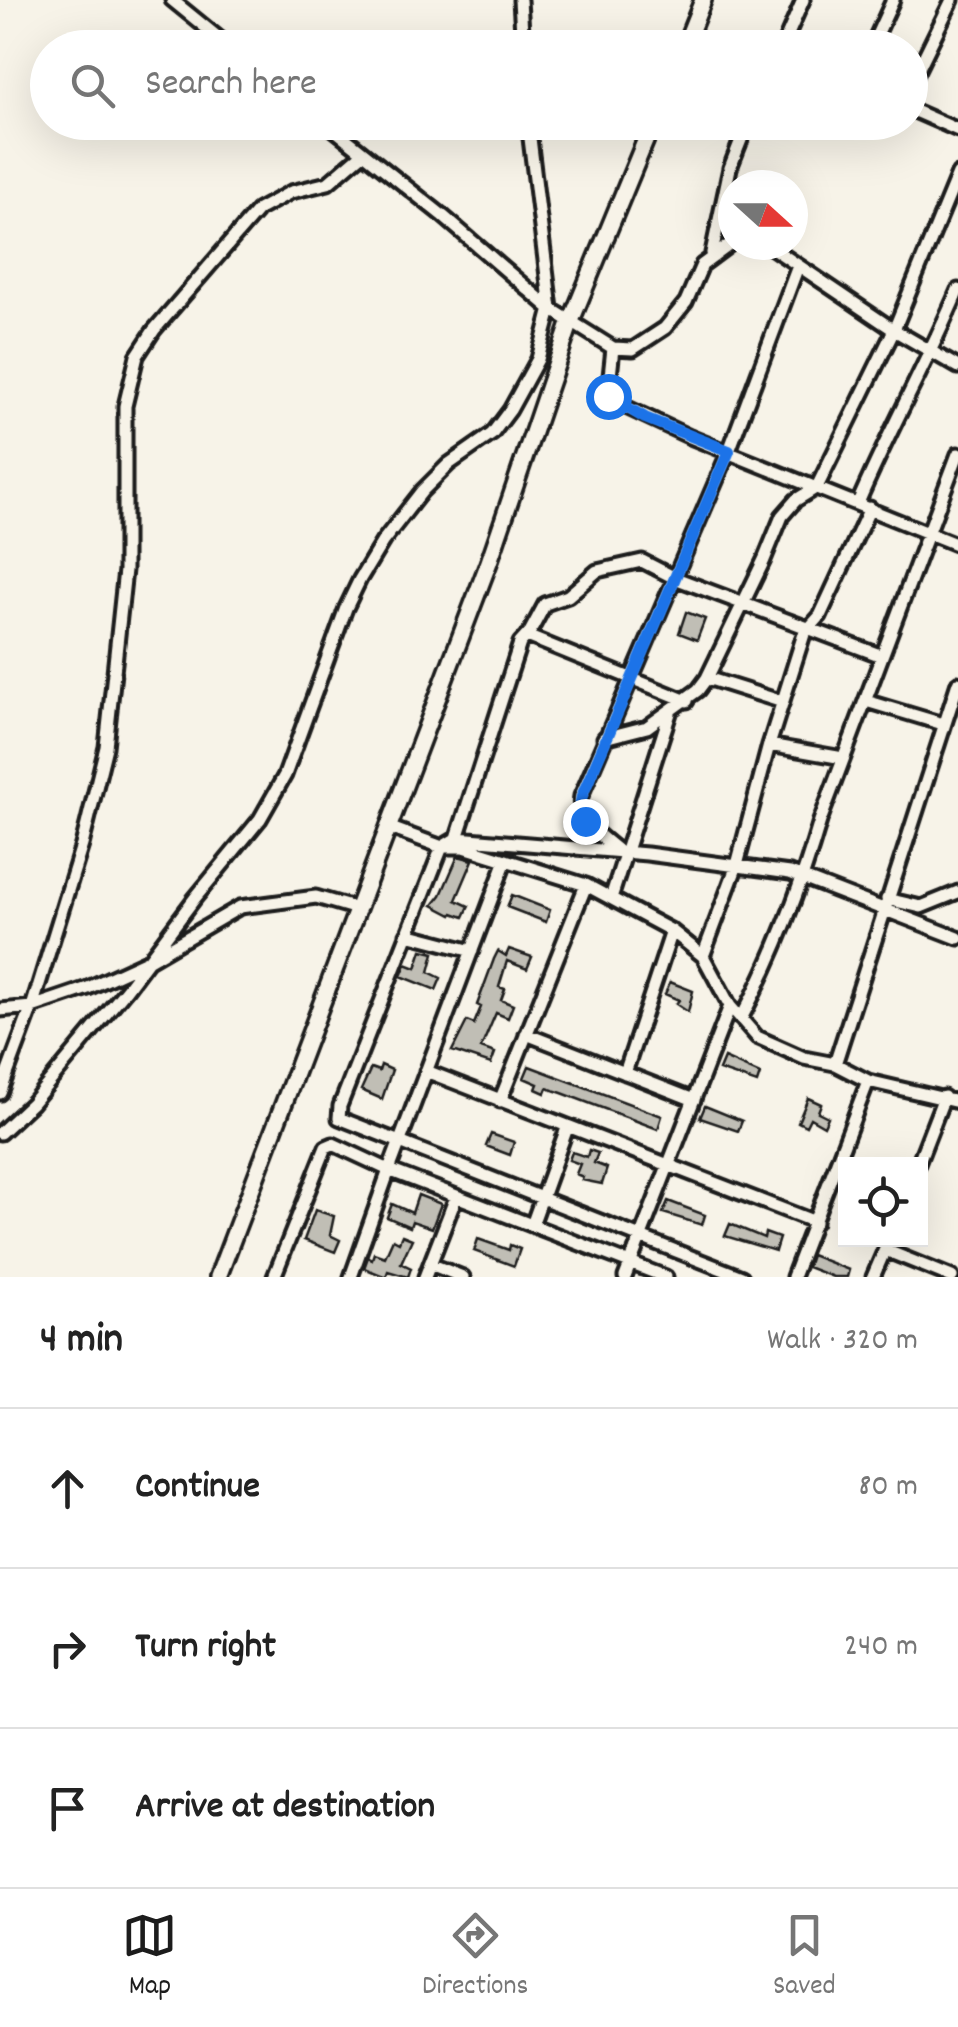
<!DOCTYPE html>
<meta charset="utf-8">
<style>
body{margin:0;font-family:Dekko,sans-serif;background:#f6f6f6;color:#222}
.controls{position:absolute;right:30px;bottom:30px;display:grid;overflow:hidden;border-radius:0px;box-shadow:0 10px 40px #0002}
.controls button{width:90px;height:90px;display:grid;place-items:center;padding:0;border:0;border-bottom:2px solid #e0e0e0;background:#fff;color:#222;font:50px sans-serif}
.compass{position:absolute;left:718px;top:170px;width:90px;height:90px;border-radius:50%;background:#fff;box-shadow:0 10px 40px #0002;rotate:111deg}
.stop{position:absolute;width:30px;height:30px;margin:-22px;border:8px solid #1a73e8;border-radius:50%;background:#fff}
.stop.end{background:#1a73e8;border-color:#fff;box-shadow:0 2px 10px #0008}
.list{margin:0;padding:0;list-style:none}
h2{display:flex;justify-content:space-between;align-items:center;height:130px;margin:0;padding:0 40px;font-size:42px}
h2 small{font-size:32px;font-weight:400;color:#767676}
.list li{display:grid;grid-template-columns:65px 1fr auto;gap:30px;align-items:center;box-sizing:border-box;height:160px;padding:0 40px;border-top:2px solid #e0e0e0}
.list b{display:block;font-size:38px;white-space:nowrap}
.list em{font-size:32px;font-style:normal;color:#767676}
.icon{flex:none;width:55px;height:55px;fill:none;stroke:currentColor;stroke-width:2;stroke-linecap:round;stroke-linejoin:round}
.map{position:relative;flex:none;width:958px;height:1277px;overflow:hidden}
.search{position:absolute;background:#fff;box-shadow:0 10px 40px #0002;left:30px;right:30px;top:30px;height:110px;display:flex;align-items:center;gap:25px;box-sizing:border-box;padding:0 35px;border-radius:55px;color:#767676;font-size:38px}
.sheet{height:610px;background:#fff}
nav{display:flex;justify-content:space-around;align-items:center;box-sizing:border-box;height:140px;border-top:2px solid #e0e0e0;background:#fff;font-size:28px;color:#767676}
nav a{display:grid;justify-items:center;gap:5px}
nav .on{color:#1c1c1c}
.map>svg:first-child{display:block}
.building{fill:#c0beb5;stroke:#1c1c1c;stroke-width:2.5}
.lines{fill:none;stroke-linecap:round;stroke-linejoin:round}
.minor-casing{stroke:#1c1c1c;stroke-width:19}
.major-casing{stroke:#1c1c1c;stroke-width:22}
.minor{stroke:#f7f3e8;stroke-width:11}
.major{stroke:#f7f3e8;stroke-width:15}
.route{stroke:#1a73e8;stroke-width:12}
</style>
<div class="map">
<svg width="958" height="1277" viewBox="0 0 958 1277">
<rect width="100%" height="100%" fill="#f7f3e8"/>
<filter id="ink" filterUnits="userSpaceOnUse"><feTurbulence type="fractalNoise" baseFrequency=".01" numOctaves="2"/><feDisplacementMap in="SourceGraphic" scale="20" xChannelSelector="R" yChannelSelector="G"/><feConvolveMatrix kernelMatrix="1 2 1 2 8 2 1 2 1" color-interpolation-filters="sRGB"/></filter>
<g filter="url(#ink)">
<!-- building -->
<path class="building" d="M686 612 705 619 697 640 679 633Z
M458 856 473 860 456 900 469 906 464 917 453 913 452 915 433 905 441 895Z
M512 895 550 910 546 922 507 907Z
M509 949 532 957 527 969 507 961 499 987 505 989 501 1000 513 1005 508 1018 496 1013 481 1048 495 1053 491 1064 452 1051 467 1021 474 1024 481 1007 477 1005 494 959 498 951 506 956Z
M422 950 434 953 429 972 441 978 436 990 401 976 406 964 416 968Z
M670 982 693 991 688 1012 676 1004 679 1000 665 994Z
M724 1058 760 1074 757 1083 719 1070Z
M381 1065 392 1070 382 1099 361 1090 371 1068 379 1071Z
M529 1066 662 1116 658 1129 562 1093 547 1088 545 1093 536 1089 538 1084 524 1078Z
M808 1098 821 1104 818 1112 828 1117 824 1126 810 1118 806 1126 798 1122Z
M705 1106 742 1121 738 1131 700 1118Z
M491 1134 514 1142 510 1155 486 1146Z
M589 1150 598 1153 594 1163 607 1168 602 1184 582 1180 583 1177 576 1174 580 1164 569 1160 572 1152 587 1157Z
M418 1195 441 1204 432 1228 412 1221 410 1227 387 1217 392 1204 412 1213Z
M668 1201 705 1215 702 1225 663 1213Z
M315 1210 334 1216 330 1235 340 1240 335 1252 304 1240Z
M730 1224 764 1238 765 1233 779 1238 775 1251 725 1236Z
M402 1235 412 1239 401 1263 411 1268 408 1277 388 1271 386 1277 364 1268 368 1257 372 1259 374 1253 385 1257 393 1239 399 1242Z
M478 1239 509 1250 510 1245 520 1249 514 1266 474 1251Z
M811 1255 849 1270 847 1277H833L807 1267Z"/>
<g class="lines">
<defs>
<path id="minor" d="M172 0 231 48
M520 0 523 48
M782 48 803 0
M871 48 893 0
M910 86 952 0
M910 109 958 130
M325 122 443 216 551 309 613 348 633 349 665 328 686 302 702 265 733 242
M768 245 894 330 958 367
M712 253 730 168 748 122
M613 348 608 395 613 401 690 437 958 545
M858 503C889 431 927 363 958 290
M527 636 687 701
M707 678 783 702
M866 701 943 724
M604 738 647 727 698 690 707 678 764 560 782 516 796 500 817 487 894 330 958 174
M769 745 843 758
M388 827 442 847H464L586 885 672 931 703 956 730 1006 757 1037 804 1058 835 1064 868 1081 958 1102
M457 838 520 643 530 632 545 604 568 596 597 571 642 561 675 578 882 656
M618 851C601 836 576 822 581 796L729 451 798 266
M611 898 670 713
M887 899 921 907 958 892
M407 934 472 951
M703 956 737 865 769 745 804 634 820 616 870 508
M0 1010 32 1007 88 988 149 960 240 907 316 897 357 909
M741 1019C775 955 800 890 820 821L958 454
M526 1034 694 1100
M835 1064 958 683
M426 1071 815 1222
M625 1073 672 931
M0 1093 32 1007 82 845 106 747 125 570V406L137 356 154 330 258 210 291 192 328 183 363 153
M500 1101 586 885
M0 1133 32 1103 126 990 195 898 260 819 285 775 346 608 360 579 383 541 422 491 449 464 492 434 510 410 538 359 551 309 528 122
M918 1164 944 1097
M532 1225 567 1128
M885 1250 952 1277
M430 1264 463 1277
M274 1277 326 1147 333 1144 389 1170 506 860
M351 1277 389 1170 666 1277
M425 1277 456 1197
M625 1277 730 1006
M742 1277 339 1118 340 1106 442 847 457 838 647 854 790 873 958 938
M793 1277 868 1081
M873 1277 889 1240"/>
<path id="major" d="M684 48 703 0
M218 1277 489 562 571 321 653 122"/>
</defs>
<!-- minor casing -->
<use href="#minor" class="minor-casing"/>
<!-- major casing -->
<use href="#major" class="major-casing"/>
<!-- minor -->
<use href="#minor" class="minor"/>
<!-- major -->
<use href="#major" class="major"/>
</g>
</g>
<g class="lines" filter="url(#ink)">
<!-- route -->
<path class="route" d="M585 821 580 806 582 796 729 451 645 418 608 396"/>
</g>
</svg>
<div class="controls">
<button><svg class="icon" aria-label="locate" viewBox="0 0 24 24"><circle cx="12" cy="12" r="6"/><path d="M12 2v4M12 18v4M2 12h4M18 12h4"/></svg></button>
</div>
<svg class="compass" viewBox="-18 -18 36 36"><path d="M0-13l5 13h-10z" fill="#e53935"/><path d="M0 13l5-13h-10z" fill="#767676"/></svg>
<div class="stop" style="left:608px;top:396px"></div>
<div class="stop end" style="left:585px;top:821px"></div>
<div class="search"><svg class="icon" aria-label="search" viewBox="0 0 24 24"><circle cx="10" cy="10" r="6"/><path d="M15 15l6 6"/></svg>Search here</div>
</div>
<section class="sheet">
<h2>4 min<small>Walk · 320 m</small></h2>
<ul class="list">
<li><svg class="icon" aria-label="ahead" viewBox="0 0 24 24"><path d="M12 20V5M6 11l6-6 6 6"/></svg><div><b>Continue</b></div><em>80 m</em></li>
<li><svg class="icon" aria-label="right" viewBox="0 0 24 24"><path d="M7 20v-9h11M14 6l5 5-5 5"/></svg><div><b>Turn right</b></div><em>240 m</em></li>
<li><svg class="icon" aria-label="arrive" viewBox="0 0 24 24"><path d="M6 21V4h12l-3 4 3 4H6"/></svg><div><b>Arrive at destination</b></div></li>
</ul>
</section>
<nav>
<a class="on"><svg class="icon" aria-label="map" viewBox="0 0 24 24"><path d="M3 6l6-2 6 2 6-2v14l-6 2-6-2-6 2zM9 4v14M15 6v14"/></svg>Map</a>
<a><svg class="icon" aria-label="directions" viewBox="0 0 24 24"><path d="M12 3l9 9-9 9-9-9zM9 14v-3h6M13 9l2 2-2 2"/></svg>Directions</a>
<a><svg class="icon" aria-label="saved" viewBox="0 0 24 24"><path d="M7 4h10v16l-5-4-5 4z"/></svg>Saved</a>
</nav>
